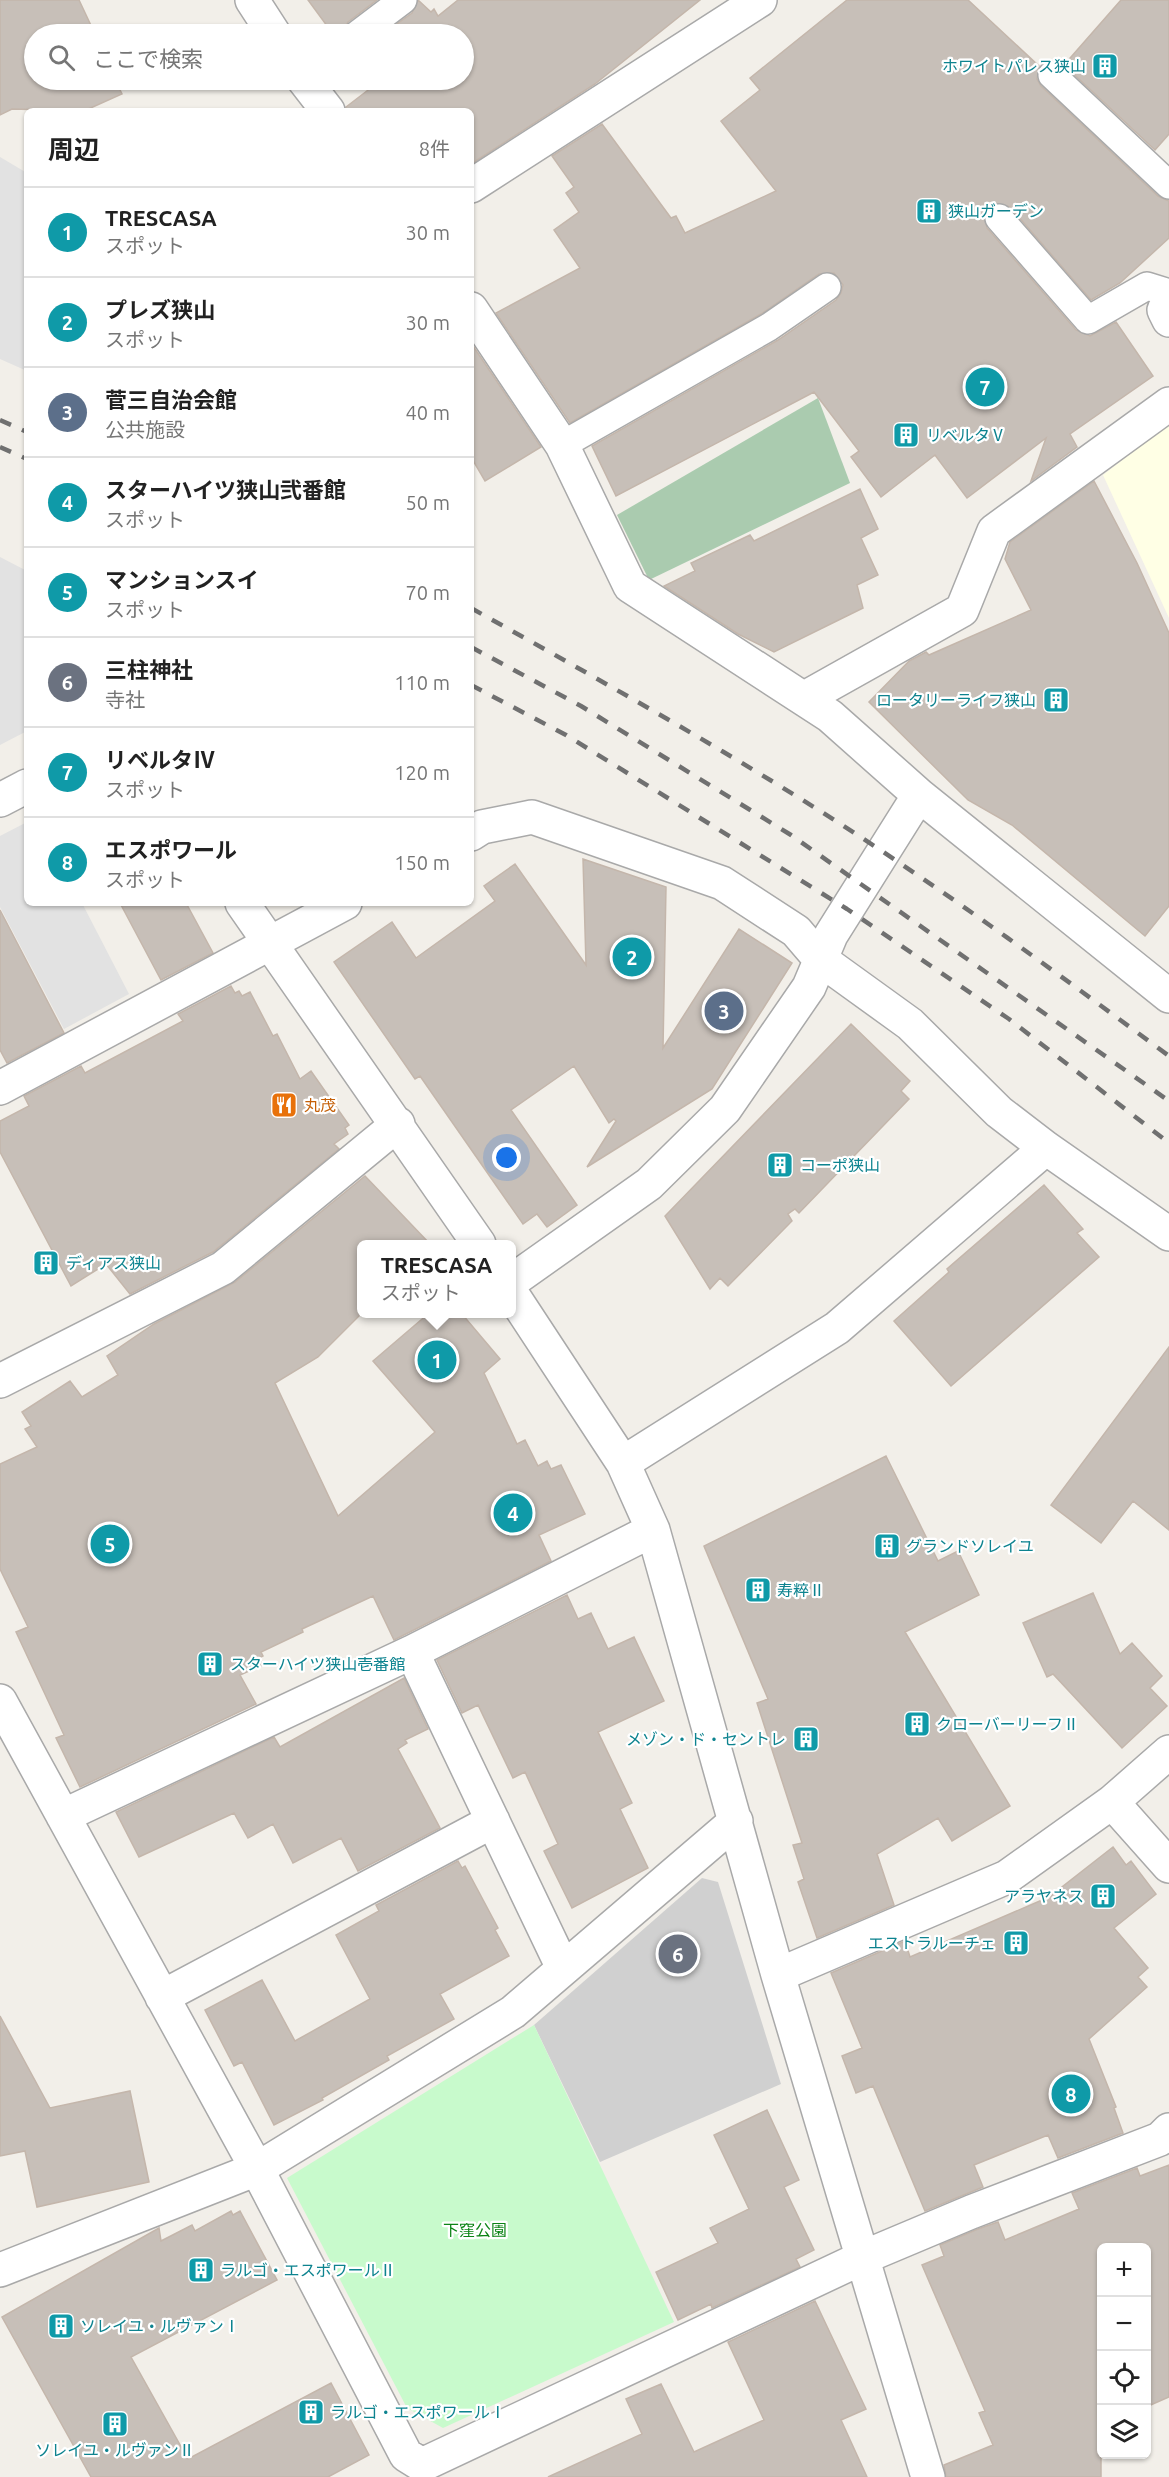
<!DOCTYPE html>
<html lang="ja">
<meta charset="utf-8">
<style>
body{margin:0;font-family:Ubuntu,"Noto Sans JP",sans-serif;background:#f2f2f2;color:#222}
.controls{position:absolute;right:18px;bottom:18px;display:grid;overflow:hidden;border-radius:9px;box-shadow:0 2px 4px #0004}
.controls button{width:54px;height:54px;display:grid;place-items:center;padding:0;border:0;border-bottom:2px solid #e0e0e0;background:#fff;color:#222;font:30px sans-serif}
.you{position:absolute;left:507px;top:1158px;width:21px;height:21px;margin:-15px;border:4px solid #fff;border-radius:50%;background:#1a73e8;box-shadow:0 0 0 9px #1a73e833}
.badge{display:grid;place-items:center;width:39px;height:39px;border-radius:50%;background:#d40000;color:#fff;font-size:20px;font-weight:700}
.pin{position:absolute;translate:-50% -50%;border:3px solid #fff;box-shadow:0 2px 6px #0006}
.popup{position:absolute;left:357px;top:1240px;width:159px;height:78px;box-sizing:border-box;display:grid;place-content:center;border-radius:9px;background:#fff;filter:drop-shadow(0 2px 4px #0005);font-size:20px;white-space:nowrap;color:#767676}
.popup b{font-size:22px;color:#222}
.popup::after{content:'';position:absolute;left:50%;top:100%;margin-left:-12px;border:12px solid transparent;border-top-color:#fff}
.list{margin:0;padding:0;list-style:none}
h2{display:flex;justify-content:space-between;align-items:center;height:78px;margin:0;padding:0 24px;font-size:26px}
h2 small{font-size:20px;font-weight:400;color:#767676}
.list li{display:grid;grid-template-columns:39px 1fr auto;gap:18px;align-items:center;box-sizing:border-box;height:90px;padding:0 24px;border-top:2px solid #e0e0e0}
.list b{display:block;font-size:22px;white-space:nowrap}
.list p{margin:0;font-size:20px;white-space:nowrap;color:#767676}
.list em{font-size:20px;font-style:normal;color:#767676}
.icon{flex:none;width:33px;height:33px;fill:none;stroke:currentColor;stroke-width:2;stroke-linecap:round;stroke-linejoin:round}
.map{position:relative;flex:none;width:1169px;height:2477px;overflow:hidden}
.search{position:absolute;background:#fff;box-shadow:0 2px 4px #0004;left:24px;top:24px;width:450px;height:66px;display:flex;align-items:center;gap:15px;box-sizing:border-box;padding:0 21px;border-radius:33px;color:#767676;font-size:22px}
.panel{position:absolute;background:#fff;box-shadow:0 2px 4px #0004;left:24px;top:108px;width:450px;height:798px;border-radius:9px}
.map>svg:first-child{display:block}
.education{fill:#ffffe5}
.religious{fill:#d0d0d0}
.cemetery{fill:#aacbaf}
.park{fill:#c8facc}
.parking{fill:#e2e2e2}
.building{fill:#c7bfb8;stroke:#c4b6ab;stroke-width:1.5}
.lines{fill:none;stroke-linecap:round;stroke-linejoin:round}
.lane-casing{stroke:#a9a9a9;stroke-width:30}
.street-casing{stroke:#a9a9a9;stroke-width:36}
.lane{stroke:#fff;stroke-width:27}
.street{stroke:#fff;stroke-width:33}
.rail{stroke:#707070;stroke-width:4.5;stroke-dasharray:12 12;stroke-linecap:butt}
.labels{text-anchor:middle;stroke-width:4.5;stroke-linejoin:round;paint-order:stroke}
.culture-label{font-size:16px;fill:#0d838f;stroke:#fff;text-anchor:start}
.food-label{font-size:16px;fill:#c56008;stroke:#fff;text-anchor:start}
.park-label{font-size:16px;fill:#0c8416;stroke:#fff}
</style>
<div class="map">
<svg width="1169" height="2477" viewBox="0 0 1169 2477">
<rect width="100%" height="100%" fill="#f2efe9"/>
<!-- education -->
<path class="education" d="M1169 424V618L1103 475Z"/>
<!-- religious -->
<path class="religious" d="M702 1878 718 1882 781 2084 600 2162 534 2025Z"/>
<!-- cemetery -->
<path class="cemetery" d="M818 398 850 483 649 580 617 515Z"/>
<!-- park -->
<path class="park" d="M534 2025 674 2322 443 2428 407 2408 287 2178Z"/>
<!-- parking -->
<path class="parking" d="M0 157 27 173V371L0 359Z
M0 557 27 571V731L0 745Z
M27 822V903H82L129 994 64 1029 0 907V836Z"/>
<!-- building -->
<path class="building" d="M0 0H79L95 34H34V80H115L122 94 84 111 12 109 0 115Z
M308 0H377L348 22 342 34H333Z
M418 0 431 12 434 9 438 16 458 0H700L595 84 471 164V111H346V107L372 87 366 80H464V34H383L412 13Z
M847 0H968L1039 66 1037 79 1041 86 1158 196 1169 201V238L1120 283 1091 300 1010 207 995 203 984 213 987 228 1076 330 1090 336 1116 322 1153 376 1070 434 1077 447 1031 481 1046 438 967 498 935 455 881 497 851 457 859 451 814 392 616 496 592 446 778 340 836 300 841 293 843 285 834 273 819 274 761 314 570 423 496 313 580 268 554 230 579 212 566 193 574 187 552 156 602 124 671 218 676 216 685 233 776 191 721 121 760 90 750 78Z
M1121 0H1169V134L1155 150 1064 65Z
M471 343 541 447 485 481 471 457Z
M1094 481 1137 563 1169 633V906L1145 936 1012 825 968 800 869 702 909 661 926 652 929 655 1031 610 1005 559 1010 542Z
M860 489 878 529 861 538 878 575 857 585 863 608 774 652 738 634 664 586 695 571 691 563 750 535 754 541Z
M583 859 666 887 663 1048 739 929 792 963 712 1089 587 1167 616 1121 614 1119 609 1123 574 1066 511 1110 577 1205 547 1227 537 1214 523 1224 420 1076 415 1079 334 962 392 922 416 958 495 901 484 886 515 864 586 965Z
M120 903H186L213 953 161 980Z
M0 910 64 1033 7 1063 0 1050Z
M231 986 235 993 239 991 242 996 250 992 273 1036 277 1034 300 1079 311 1071 349 1125 345 1128 348 1134 334 1144 339 1149 213 1252 130 1294 106 1264 71 1286 0 1152V1121L29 1106 24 1096 81 1066 85 1073 183 1021 178 1014Z
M851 1024 910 1081 901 1091 909 1099 799 1213 795 1209 788 1214 792 1221 728 1286 720 1278 710 1289 665 1216Z
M365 1176 431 1245H362V1313L318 1357 275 1383 338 1516 435 1432 373 1361 428 1314H462L500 1359 484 1373 517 1444 525 1440 538 1466 547 1461 551 1469 561 1465 585 1514 539 1535 551 1561 394 1640 373 1596 302 1629 303 1632 261 1652 263 1656 259 1658 263 1665 240 1675 256 1704 80 1787 56 1738 64 1735 16 1632 28 1627 0 1569V1464L37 1447 25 1429 31 1426 22 1412 70 1381 82 1397 118 1375 107 1356 154 1324 235 1282Z
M1044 1185 1083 1229 1077 1233 1099 1257 951 1386 894 1321 949 1272 947 1269Z
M1169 1347V1530L1133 1501 1101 1543 1051 1505Z
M886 1456 938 1561 958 1551 979 1595 905 1632 1010 1806 952 1841 938 1818 877 1854 894 1905 817 1938 798 1882 804 1879 793 1845 802 1843 757 1703 768 1699 704 1546Z
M1093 1593 1120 1654 1132 1643 1162 1676 1150 1688 1167 1706 1122 1748 1053 1674 1047 1677 1023 1623Z
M567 1595 578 1619 591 1613 608 1649 634 1637 664 1701 598 1732 632 1803 620 1809 648 1868 572 1908 544 1851 558 1844 525 1772 513 1778 478 1705 462 1713 437 1660Z
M404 1678 428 1729 405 1740 407 1743 398 1749 440 1828 358 1871 341 1838 293 1863 273 1824 248 1838 234 1813 139 1857 116 1812 274 1737 280 1747Z
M1113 1847 1126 1865 1131 1861 1156 1894 1114 1928 1148 1968 1138 1977 1147 1987 1089 2039 1116 2107 1114 2108 1123 2133 1058 2158 1048 2135 974 2165 983 2187 925 2211 873 2086 856 2093 842 2056 862 2048 831 1973 905 1941 910 1957 1049 1897Z
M458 1861 462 1868 465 1866 498 1928 495 1930 509 1956 440 1994 454 2019 387 2056 389 2060 322 2098 323 2100 274 2125 242 2062 234 2066 205 2010 262 1980 295 2041 370 1999 336 1935 379 1911 376 1905Z
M0 2016 50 2108 130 2091 149 2182 37 2207 25 2151 0 2156Z
M767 2110 799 2180 784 2187 814 2250 796 2259 800 2267 712 2308 711 2304 678 2320 656 2272 718 2243 710 2228 749 2209 714 2135Z
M1169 2165V2397L1146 2407V2247H1101V2477H946L944 2465 993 2445 979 2413 985 2411 922 2265 944 2256 940 2245 978 2229 998 2222 1005 2240 1079 2209 1072 2193 1137 2168 1140 2176Z
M231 2211 233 2215 240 2211 277 2280 131 2357 188 2459 331 2383 369 2455 328 2477H91L2 2317 159 2228 161 2241 192 2225 195 2231Z
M815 2301 866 2409 841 2420 867 2477H548L642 2434 626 2399 661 2384 694 2452 764 2420 728 2342Z"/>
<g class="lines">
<defs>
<path id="lane" d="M358 34 403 0
M1052 75 1169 185
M999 218 1088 320 1147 286 1169 293
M562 445 769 327 827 287"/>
<path id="street" d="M252 0 274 34
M304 80 328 111
M471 186 760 0
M1169 305 1164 310 1169 320
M471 309 562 445 630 586 830 716 919 795
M805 698 962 610 994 531 1169 404
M0 800 27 786
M471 834 482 827 532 817 722 883 796 931 820 959 910 1024 999 1112 1046 1148 1169 1234
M242 903 479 1244
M0 1088 345 903
M512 1281 649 1184 725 1109 809 987 831 935 919 795 1169 996
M512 1294 623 1463 653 1530 778 1975 928 2477
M0 1381 223 1268 398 1124
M623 1463 837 1328 1046 1148
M412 1652 563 1968
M0 1701 257 2169 406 2455 422 2465 864 2257 971 2212 1160 2139 1169 2130
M1112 1802 1169 1866
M63 1816 412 1652 653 1530
M778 1975 1007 1877 1112 1802 1169 1752
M162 1997 493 1821
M0 2270 257 2169 513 2012 736 1821"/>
</defs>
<!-- lane casing -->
<use href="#lane" class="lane-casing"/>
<!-- street casing -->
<use href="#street" class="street-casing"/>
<!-- lane -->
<use href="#lane" class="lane"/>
<!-- street -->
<use href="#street" class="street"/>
<!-- rail -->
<path class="rail" d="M0 420 27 432
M0 447 27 459
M471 608C582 670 693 732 801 799 928 878 1049 967 1169 1056
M471 647 581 706 791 835 1169 1101
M471 685 566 735 847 909 1009 1019 1169 1143"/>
</g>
<!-- icons -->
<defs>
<symbol id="building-square" viewBox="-11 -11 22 22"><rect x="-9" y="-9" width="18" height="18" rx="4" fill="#0f9aa8" stroke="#fff"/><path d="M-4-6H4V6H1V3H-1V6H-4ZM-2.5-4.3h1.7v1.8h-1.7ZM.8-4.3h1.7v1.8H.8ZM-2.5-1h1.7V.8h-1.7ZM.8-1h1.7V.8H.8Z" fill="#fff"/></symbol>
<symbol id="restaurant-square" viewBox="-11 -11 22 22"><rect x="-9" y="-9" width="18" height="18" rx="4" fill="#e8710a" stroke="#fff"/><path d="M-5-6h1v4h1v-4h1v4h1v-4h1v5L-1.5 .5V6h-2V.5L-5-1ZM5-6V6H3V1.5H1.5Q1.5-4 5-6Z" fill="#fff"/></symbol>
</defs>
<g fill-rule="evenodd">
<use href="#building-square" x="1090" y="51" width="30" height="30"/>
<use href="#building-square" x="914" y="196" width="30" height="30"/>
<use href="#building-square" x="891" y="420" width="30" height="30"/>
<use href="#building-square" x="1041" y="685" width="30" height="30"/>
<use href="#restaurant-square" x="269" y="1090" width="30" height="30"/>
<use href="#building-square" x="765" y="1150" width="30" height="30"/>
<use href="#building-square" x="31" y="1248" width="30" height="30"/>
<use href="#building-square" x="872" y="1531" width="30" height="30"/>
<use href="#building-square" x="743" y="1575" width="30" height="30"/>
<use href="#building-square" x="195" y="1649" width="30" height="30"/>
<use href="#building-square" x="902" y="1709" width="30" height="30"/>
<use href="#building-square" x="791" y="1724" width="30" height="30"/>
<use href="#building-square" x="1088" y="1881" width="30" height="30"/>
<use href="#building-square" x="1001" y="1928" width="30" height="30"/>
<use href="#building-square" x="186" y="2255" width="30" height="30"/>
<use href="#building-square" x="46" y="2311" width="30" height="30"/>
<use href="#building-square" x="296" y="2397" width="30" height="30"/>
<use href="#building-square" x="100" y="2409" width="30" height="30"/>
</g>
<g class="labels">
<!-- culture labels -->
<g class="culture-label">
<text x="1086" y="72" text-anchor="end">ホワイトパレス狭山</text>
<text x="948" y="217">狭山ガーデン</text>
<text x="926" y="441">リベルタⅤ</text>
<text x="1036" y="706" text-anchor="end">ロータリーライフ狭山</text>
<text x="800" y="1171">コーポ狭山</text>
<text x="66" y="1269">ディアス狭山</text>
<text x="906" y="1552">グランドソレイユ</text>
<text x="777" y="1596">寿粹Ⅱ</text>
<text x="230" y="1670">スターハイツ狭山壱番館</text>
<text x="936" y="1730">クローバーリーフⅡ</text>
<text x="786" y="1745" text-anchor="end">メゾン・ド・セントレ</text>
<text x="1084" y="1902" text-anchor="end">アラヤネス</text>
<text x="996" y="1949" text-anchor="end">エストラルーチェ</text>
<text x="220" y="2276">ラルゴ・エスポワールⅡ</text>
<text x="80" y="2332">ソレイユ・ルヴァンⅠ</text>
<text x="330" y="2418">ラルゴ・エスポワールⅠ</text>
<text x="115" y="2456" text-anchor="middle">ソレイユ・ルヴァンⅡ</text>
</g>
<!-- food labels -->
<g class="food-label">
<text x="304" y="1111">丸茂</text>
</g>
<!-- park labels -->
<g class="park-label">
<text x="475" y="2236">下窪公園</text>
</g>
</g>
</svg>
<div class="controls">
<button>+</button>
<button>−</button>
<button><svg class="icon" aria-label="locate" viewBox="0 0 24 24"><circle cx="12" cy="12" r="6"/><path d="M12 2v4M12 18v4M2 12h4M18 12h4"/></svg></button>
<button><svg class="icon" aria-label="layers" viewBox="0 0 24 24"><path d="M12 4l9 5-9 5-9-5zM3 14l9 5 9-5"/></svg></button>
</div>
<div class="you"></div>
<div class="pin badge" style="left:437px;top:1360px;background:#0f9aa8">1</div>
<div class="popup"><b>TRESCASA</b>スポット</div>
<div class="pin badge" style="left:632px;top:957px;background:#0f9aa8">2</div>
<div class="pin badge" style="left:724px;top:1011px;background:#5c6f8a">3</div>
<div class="pin badge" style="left:513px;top:1513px;background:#0f9aa8">4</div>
<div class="pin badge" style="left:110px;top:1544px;background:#0f9aa8">5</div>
<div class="pin badge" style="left:678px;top:1954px;background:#6b7280">6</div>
<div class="pin badge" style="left:985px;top:387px;background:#0f9aa8">7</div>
<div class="pin badge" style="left:1071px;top:2094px;background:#0f9aa8">8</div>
<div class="search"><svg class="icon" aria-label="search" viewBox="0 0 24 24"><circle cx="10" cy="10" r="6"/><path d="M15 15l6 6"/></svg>ここで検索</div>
<section class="panel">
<h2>周辺<small>8件</small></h2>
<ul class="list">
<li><span class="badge" style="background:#0f9aa8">1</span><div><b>TRESCASA</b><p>スポット</p></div><em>30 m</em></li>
<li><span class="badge" style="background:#0f9aa8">2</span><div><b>プレズ狭山</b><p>スポット</p></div><em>30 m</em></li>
<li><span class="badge" style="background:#5c6f8a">3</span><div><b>菅三自治会館</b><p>公共施設</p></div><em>40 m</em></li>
<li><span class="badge" style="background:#0f9aa8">4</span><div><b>スターハイツ狭山弐番館</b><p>スポット</p></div><em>50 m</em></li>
<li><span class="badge" style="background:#0f9aa8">5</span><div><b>マンションスイ</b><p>スポット</p></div><em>70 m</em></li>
<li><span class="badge" style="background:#6b7280">6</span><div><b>三柱神社</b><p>寺社</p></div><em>110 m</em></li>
<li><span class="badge" style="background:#0f9aa8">7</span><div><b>リベルタⅣ</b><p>スポット</p></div><em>120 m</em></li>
<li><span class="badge" style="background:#0f9aa8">8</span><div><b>エスポワール</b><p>スポット</p></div><em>150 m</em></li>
</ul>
</section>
</div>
